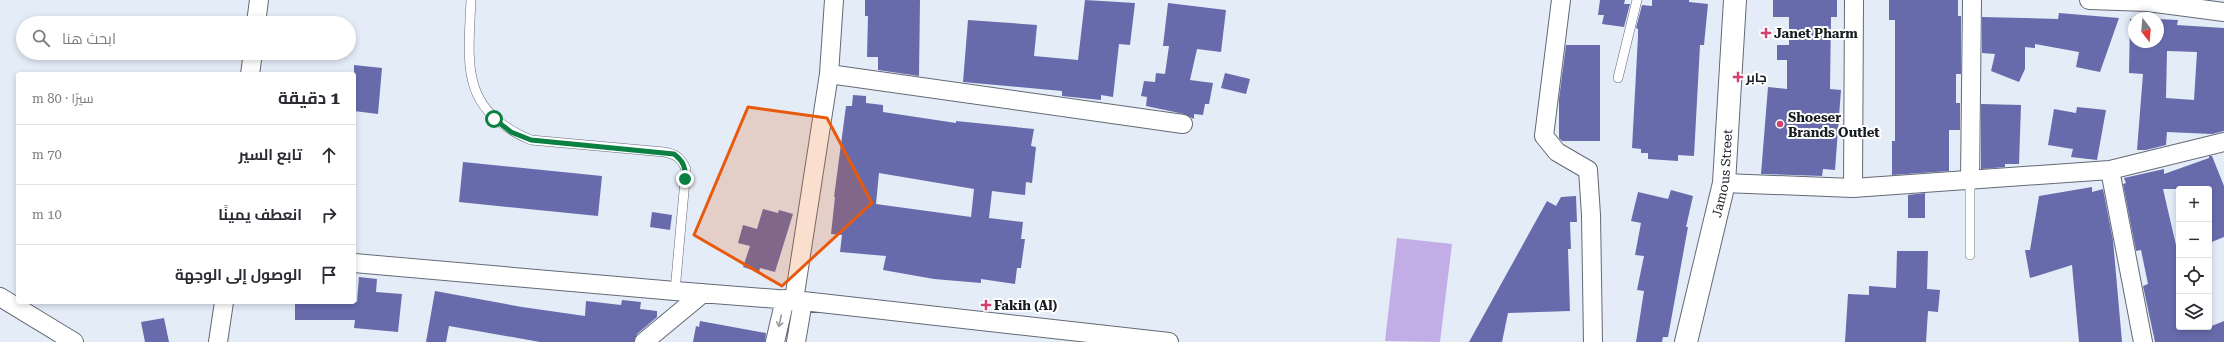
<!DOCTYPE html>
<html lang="ar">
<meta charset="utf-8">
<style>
body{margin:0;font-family:"Roboto Serif",Cairo,serif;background:#f2f2f3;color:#2b2b33;direction:rtl}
.controls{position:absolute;right:12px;bottom:12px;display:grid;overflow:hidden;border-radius:4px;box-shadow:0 2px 6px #0003}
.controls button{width:36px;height:36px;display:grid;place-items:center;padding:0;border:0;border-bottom:1px solid #e1e1e2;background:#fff;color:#2b2b33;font:20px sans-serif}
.compass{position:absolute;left:2128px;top:12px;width:36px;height:36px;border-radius:50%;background:#fff;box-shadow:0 2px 6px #0003;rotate:164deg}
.stop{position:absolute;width:12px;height:12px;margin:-9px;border:3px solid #0b8043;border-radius:50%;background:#fff}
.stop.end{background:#0b8043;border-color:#fff;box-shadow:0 1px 4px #0008}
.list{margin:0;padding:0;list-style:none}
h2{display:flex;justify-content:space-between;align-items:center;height:52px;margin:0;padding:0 16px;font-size:17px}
h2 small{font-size:13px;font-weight:400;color:#7c7c81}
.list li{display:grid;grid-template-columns:26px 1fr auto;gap:12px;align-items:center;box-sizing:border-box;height:60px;padding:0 16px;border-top:1px solid #e1e1e2}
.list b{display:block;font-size:15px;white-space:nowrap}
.list em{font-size:13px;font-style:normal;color:#7c7c81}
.icon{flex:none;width:22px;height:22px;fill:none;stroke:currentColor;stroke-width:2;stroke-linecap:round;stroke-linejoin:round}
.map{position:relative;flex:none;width:2224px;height:342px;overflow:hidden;direction:ltr}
.search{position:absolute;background:#fff;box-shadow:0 2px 6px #0003;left:16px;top:16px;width:340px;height:44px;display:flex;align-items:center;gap:10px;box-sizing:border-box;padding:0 14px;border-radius:22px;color:#7c7c81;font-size:15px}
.panel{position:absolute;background:#fff;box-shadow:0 2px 6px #0003;left:16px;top:72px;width:340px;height:232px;border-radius:4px;direction:rtl}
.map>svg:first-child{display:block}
.green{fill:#c2ade6}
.building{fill:#686bab;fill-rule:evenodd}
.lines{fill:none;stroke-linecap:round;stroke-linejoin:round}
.lane-casing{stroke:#636a75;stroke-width:10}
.street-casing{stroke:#636a75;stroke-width:20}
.secondary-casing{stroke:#636a75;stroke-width:24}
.lane{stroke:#fff;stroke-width:9}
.street{stroke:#fff;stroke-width:18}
.secondary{stroke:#fff;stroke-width:22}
.oneway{stroke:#98999b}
.route{stroke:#0b8043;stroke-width:5}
.marked{fill:#e8590c;fill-opacity:0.2;stroke:#e8590c;stroke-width:3;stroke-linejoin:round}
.poi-dot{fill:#d04270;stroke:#fff;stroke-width:1.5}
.labels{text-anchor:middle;stroke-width:4;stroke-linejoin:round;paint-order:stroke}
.poi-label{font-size:13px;font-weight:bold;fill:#191c20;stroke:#fff;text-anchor:start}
.street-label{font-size:13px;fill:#191c20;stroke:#fff}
</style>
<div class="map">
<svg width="2224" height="342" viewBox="0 0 2224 342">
<rect width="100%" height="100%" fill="#e4ecf8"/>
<!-- green -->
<path class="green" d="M1397 238 1452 244 1440 342 1385 341Z"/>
<!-- building -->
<path class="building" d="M865 0H920L919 76 878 70V57H867L868 16H865Z
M1085 0 1135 3 1130 45 1119 44 1113 97 1101 95V100L1062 96V91L963 82 968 20 1037 25 1034 56 1078 60Z
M1600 0H1625L1624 4H1630L1624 27 1602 24 1604 15H1598Z
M1652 0H1689V2L1708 4 1704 45H1700L1694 156 1678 155V161L1648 159V153H1641V149L1632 148 1638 36V29L1636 28 1642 5 1652 6Z
M1773 0H1837V17H1831L1830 89 1841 90 1835 170 1823 169 1822 176 1761 174 1768 87 1787 89V60H1777V45H1789V17H1773Z
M1889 0H1958V16H1961V74H1956V103H1960V130H1949V171L1892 175V141H1895V20H1889Z
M1168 3 1226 10 1221 52 1197 49 1190 80 1213 83 1209 104H1205L1203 115 1194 114V119L1184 114 1146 106 1147 97 1141 96 1144 81 1155 82 1156 73 1165 74 1169 46H1163Z
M2059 13 2119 18 2100 72 2076 67 2079 52 2035 44V48L2025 47V69L2019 82 1991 71 1995 54 1982 53V17L2058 19Z
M2130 19H2134V42H2158V19L2178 20 2177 25 2224 28V131L2212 134 2167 132 2166 145 2146 150H2137L2143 74 2129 73ZM2167 51 2197 52 2194 100 2166 98Z
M1566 45H1600V141H1562L1559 138V99Z
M354 65 382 68 378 114 354 111Z
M1225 73 1250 79 1246 94 1221 88Z
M853 95 866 96V103L883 105V112L956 123V121L1034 129 1031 146 1036 147 1032 183 1026 182 1025 195 992 191 989 218 1023 222 1021 239H1025L1021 268H1017L1015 284 981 279V283L934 279 883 270 886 256 840 252 842 235 831 234 835 197H834L846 106H852ZM879 173 974 189 971 217 876 204Z
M1981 104 2021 105 2019 164H2005V167L1981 169Z
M2077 107 2106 110 2097 160 2071 157 2073 149 2048 145 2054 109 2076 113Z
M2209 156H2212L2224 186V237L2209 243V189H2163L2179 258V327H2209L2224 321V342H2155L2143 286 2148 284 2141 250 2136 251 2123 184 2126 183 2124 178 2164 169V174L2209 158Z
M463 162 602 176 598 216 459 202Z
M2092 187V192L2103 189 2113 240 2122 342H2079L2072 265 2030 278 2025 250H2030L2039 196Z
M1671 190 1693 196 1686 227H1688L1668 337H1663L1662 342H1636L1644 291 1637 290 1644 256 1635 255 1641 223 1631 221 1638 192 1668 199Z
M1925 193V218H1908V195Z
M1576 196 1577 222H1570L1571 249H1568L1570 311 1508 313 1502 342H1469L1547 201 1556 206 1561 197Z
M763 209 778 213 779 210 793 214 775 272 760 268 759 272 743 267 750 246 738 243 743 225 757 229Z
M652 212 672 215 670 230 650 227Z
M1897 251H1928L1927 289 1940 290 1938 312 1928 311 1926 342H1845L1848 294 1869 295V286L1896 288Z
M359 277 377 279 376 292 402 294 398 332 354 328 355 320H295V302H357Z
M435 291 522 307 585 316 586 301 621 305 622 300 641 302 640 309 657 311V317L637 334 634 342H540L449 326 446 342H426Z
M164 318 169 342H145L141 322Z
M700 321 766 333 765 342H693L696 326 699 327Z"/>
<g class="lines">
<defs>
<path id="lane" d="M471 0C468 66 460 110 531 140L664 152C676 154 681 158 686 169L675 291
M1618 78 1637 0
M1970 255V181"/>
<path id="street" d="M1561 0 1544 136 1557 152 1588 170 1591 215 1593 342
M2089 0 2148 2 2224 12
M256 23 259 0
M250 74 253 53
M829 74 1183 124
M2110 170 2143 342
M1970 181 1972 0
M1724 183 1853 188 2110 170 2224 142
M1853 188 1854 0
M354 263 675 291 803 301 1169 342
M0 297 74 342
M794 300 829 74 834 0
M218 342 224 302
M644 342 703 293
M775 342 785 299
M796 342 803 301"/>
<g id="secondary">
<path id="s1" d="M1686 342 1724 183 1735 0"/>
</g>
</defs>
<!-- lane casing -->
<use href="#lane" class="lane-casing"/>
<!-- street casing -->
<use href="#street" class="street-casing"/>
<!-- secondary casing -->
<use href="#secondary" class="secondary-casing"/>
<!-- lane -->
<use href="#lane" class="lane"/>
<!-- street -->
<use href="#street" class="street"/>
<!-- secondary -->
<use href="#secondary" class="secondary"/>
</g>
<!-- one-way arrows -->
<defs><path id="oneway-shaft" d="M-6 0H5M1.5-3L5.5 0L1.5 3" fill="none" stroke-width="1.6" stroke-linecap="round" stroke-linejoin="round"/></defs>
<use class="oneway" href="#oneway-shaft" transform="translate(780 321) rotate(102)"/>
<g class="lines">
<!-- route -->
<path class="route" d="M494 119 511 132 531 140 674 154C683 161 686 167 685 179"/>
</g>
<!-- marked area -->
<path class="marked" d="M748 107 827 118 872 203 782 286 694 235Z"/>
<!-- markers -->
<g class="poi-dot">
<path d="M1764 27h4v4h4v4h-4v4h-4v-4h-4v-4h4z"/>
<path d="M1736 71h4v4h4v4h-4v4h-4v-4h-4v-4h4z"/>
<circle cx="1780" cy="124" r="4"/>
<path d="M984 299h4v4h4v4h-4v4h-4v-4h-4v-4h4z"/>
</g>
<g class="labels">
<!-- poi labels -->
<g class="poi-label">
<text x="1774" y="38">Janet Pharm</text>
<text x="1746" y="82">جابر</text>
<text x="1788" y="122">Shoeser<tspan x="1788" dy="15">Brands Outlet</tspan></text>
<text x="994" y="310">Fakih (Al)</text>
</g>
<!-- street labels -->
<g class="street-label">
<text dy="5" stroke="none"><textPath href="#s1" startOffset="173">Jamous Street</textPath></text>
</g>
</g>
</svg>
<div class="controls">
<button>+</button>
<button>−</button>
<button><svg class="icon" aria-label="locate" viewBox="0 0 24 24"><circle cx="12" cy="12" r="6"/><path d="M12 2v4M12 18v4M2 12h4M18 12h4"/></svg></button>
<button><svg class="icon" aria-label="layers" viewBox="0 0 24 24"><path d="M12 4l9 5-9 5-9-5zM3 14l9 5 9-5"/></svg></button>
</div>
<svg class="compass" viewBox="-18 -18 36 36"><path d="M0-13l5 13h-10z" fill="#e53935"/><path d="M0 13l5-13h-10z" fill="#7c7c81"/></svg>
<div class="stop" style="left:494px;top:119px"></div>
<div class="stop end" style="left:685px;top:179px"></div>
<div class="search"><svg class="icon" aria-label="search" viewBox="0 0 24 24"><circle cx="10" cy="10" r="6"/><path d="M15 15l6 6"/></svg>ابحث هنا</div>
<section class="panel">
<h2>1 دقيقة<small>سيرًا · 80 m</small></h2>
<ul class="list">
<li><svg class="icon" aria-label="ahead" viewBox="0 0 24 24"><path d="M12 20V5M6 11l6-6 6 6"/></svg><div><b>تابع السير</b></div><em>70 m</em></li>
<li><svg class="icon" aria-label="right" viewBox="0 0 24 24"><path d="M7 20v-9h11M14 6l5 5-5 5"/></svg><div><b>انعطف يمينًا</b></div><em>10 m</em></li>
<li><svg class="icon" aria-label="arrive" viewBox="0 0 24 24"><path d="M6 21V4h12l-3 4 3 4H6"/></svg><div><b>الوصول إلى الوجهة</b></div></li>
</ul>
</section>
</div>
